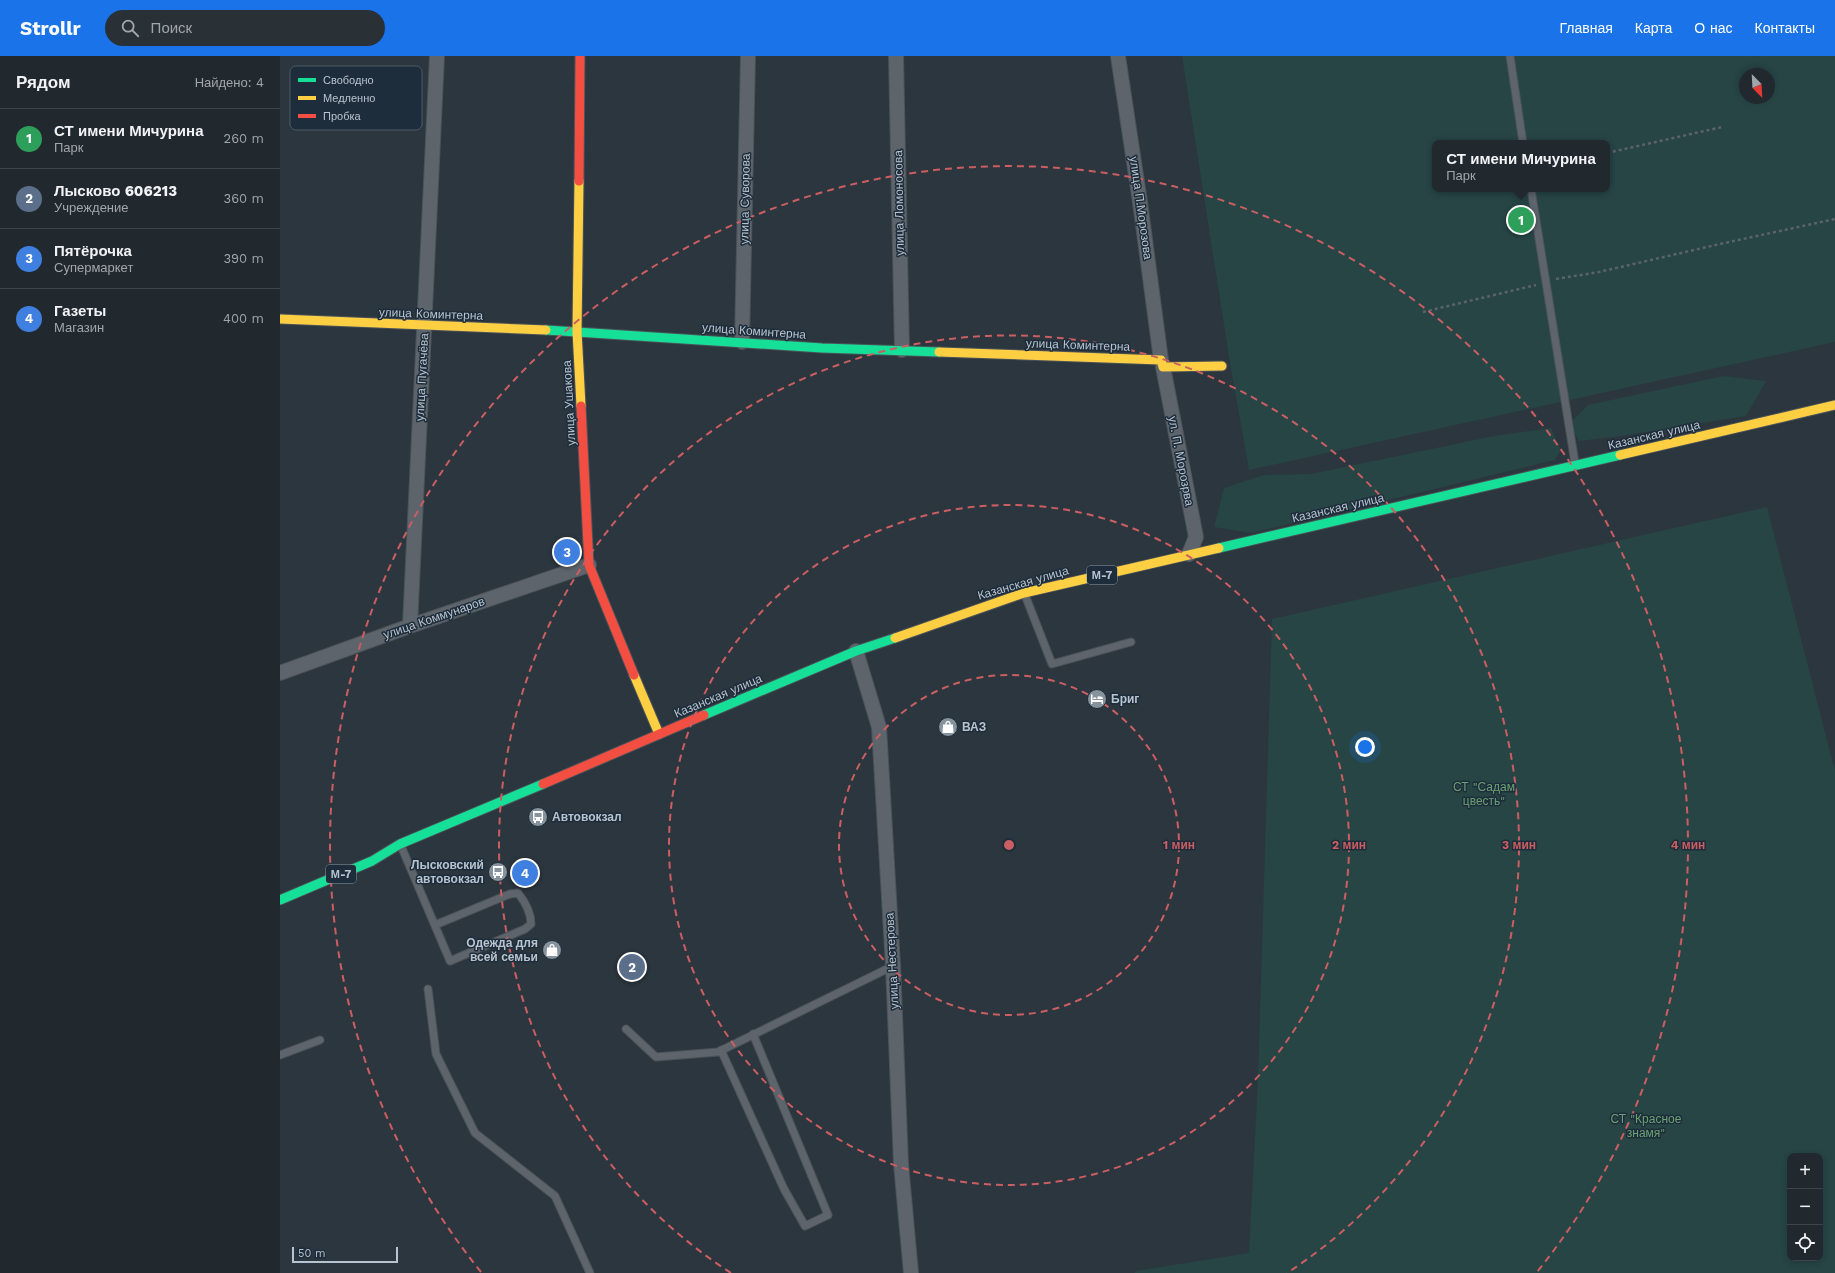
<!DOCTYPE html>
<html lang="ru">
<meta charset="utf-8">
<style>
body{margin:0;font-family:"Work Sans",sans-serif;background:#293036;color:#f1f3f6}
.controls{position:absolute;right:12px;bottom:12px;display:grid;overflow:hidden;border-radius:8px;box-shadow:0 2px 6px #0003}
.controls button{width:36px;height:36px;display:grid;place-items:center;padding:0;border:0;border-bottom:1px solid #3e444a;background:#21282e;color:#f1f3f6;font:20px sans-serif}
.compass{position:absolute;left:1459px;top:12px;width:36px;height:36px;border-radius:50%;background:#21282e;box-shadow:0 2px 6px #0003;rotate:156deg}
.scale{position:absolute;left:12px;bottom:10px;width:106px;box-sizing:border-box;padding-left:4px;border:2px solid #b7c3ce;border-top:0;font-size:11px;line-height:14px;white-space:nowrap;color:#b7c3ce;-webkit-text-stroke:3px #1e2d3b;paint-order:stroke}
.you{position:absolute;left:1085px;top:691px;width:14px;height:14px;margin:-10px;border:3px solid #fff;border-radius:50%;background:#1a73e8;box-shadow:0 0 0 6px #1a73e833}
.badge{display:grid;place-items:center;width:26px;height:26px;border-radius:50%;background:#1a73e8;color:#fff;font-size:13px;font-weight:700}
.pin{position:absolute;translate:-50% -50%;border:2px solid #fff;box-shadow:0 1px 4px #0006}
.popup{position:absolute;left:1152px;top:84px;width:178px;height:52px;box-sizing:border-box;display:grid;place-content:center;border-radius:8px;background:#21282e;filter:drop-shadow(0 1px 3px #0005);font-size:13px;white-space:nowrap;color:#a2a6aa}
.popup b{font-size:15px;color:#f1f3f6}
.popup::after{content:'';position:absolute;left:50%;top:100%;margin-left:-8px;border:8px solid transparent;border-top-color:#21282e}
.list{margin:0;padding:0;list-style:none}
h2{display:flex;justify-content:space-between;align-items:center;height:52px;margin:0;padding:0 16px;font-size:17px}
h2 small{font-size:13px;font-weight:400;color:#a2a6aa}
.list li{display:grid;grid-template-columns:26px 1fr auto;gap:12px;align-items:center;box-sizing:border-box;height:60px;padding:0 16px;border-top:1px solid #3e444a}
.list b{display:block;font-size:15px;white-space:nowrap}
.list p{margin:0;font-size:13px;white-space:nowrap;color:#a2a6aa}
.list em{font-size:13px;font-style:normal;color:#a2a6aa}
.icon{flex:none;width:22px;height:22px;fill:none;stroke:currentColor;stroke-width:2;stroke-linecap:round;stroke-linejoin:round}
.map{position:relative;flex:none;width:1555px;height:1217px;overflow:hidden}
header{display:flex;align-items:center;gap:24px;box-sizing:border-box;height:56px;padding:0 20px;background:#1a73e8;color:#fff}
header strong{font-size:19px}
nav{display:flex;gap:22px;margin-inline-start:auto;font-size:14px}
.search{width:280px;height:36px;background:#293036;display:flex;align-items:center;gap:10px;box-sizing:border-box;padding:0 14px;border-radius:22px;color:#a2a6aa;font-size:15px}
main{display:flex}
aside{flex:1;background:#21282e}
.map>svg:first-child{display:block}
.green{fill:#274545;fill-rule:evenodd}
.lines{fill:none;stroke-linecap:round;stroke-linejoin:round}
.lane-casing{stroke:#4b5258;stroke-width:9}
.street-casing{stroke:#4b5258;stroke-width:16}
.fast-casing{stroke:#4b5258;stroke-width:11}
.slow-casing{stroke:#4b5258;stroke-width:11}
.jam-casing{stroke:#4b5258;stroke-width:11}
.path{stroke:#5b6368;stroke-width:2.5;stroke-dasharray:3 3;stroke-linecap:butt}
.lane{stroke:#5d646b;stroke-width:7}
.street{stroke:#5d646b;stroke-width:14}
.fast{stroke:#16e098;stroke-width:9}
.slow{stroke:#ffcf43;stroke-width:9}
.jam{stroke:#f24e42;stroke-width:9}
.ring{fill:none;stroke:#cb5e62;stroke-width:2;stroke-dasharray:7 5}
.labels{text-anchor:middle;stroke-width:3;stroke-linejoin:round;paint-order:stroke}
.shield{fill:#1e2d3b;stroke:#8996a2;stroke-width:1}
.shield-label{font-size:11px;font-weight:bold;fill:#b7c3ce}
.street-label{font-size:12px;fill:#b7c3ce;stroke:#1e2d3b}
.poi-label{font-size:12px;font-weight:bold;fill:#b7c3ce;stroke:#1e2d3b;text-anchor:start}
.park-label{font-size:12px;fill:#6ba271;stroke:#1e2d3b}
.key{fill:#1e2d3b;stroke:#4c5a67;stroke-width:1}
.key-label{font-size:11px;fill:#b7c3ce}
.centre{fill:#cb5e62;stroke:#1e2d3b;stroke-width:2}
.ring-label{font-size:12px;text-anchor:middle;font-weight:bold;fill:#cb5e62;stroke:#1e2d3b;stroke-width:3;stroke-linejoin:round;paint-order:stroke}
</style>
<header>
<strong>Strollr</strong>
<div class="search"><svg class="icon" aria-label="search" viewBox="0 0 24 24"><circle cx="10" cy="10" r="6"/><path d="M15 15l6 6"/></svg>Поиск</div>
<nav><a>Главная</a><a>Карта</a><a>О нас</a><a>Контакты</a></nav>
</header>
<main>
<aside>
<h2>Рядом<small>Найдено: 4</small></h2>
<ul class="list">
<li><span class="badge" style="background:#2e9e5b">1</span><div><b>СТ имени Мичурина</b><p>Парк</p></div><em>260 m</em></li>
<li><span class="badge" style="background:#5c6f8a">2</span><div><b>Лысково 606213</b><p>Учреждение</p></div><em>360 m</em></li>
<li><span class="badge" style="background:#3f7fe0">3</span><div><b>Пятёрочка</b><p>Супермаркет</p></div><em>390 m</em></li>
<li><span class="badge" style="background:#3f7fe0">4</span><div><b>Газеты</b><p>Магазин</p></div><em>400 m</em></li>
</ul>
</aside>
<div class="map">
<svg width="1555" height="1217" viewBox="0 0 1555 1217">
<rect width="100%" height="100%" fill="#2c363e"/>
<!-- green -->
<path class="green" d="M902 0H1555V286L969 414 950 307ZM1465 18H1489V42H1465ZM1155 87H1327V133H1155Z
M1443 320 1486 325 1466 360 1341 380 1299 385 1290 367 1308 349Z
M1271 372 1281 394 1275 404 971 477 934 471 944 432 984 419 1031 418 1214 380Z
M1487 451 1555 715V1217H855V1215L969 1197 978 1023 992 563ZM1510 1100H1540V1202H1510Z"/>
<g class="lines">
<defs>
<path id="lane" d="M1230 0 1243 87
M1251 133 1295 407
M745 539 772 608 851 586
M121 790 170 905 245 873 251 868C251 856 246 847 238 837L230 838 155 869
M148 933 156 998 195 1077 275 1140 310 1217
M346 973 376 1001 438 996 613 910
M441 994 504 1133 525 1170 548 1159 473 978
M0 999 40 984"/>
<path id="street" d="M616 0 622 294
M838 0 860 146 881 304
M462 286 468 0
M883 311 916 481 909 498
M130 570 157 0
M576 595 599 671 613 910 621 1108 631 1217
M0 617 130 570 309 509"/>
<path id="fast" d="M266 274 542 292 659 296
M939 492 1340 399
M424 659 576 595 615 582
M0 844 92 805 120 788 263 728"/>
<path id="slow" d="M299 125 297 275 301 350
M0 263 266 274
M659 296 881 304 883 311 942 310
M1340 399 1555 349
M615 582 744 537 939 492
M354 619 379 678"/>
<path id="jam" d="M299 125 300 0
M301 350 309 509 354 619
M263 728 424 659"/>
</defs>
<!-- lane casing -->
<use href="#lane" class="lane-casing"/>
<!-- street casing -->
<use href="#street" class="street-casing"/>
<!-- fast casing -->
<use href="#fast" class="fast-casing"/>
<!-- slow casing -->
<use href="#slow" class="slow-casing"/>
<!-- jam casing -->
<use href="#jam" class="jam-casing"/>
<!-- path -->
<path class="path" d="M1327 97 1442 71
M1276 223 1319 216 1440 188 1555 163
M1143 256 1256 229"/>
<!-- lane -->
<use href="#lane" class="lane"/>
<!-- street -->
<use href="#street" class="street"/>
<!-- fast -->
<use href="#fast" class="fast"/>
<!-- slow -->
<use href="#slow" class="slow"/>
<!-- jam -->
<use href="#jam" class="jam"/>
</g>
<!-- distance rings -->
<g class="ring">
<circle cx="729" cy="789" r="170"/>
<circle cx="729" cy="789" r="340"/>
<path d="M451 1217A510 510 0 1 1 1007 1217"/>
<path d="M201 1216A679 679 0 1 1 1257 1216"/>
</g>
<!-- icons -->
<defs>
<symbol id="hotel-disc" viewBox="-11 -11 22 22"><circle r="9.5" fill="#86929c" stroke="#1e2d3b"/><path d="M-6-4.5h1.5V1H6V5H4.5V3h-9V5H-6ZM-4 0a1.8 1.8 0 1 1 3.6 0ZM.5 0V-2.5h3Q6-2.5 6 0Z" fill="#fff"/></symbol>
<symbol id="shop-disc" viewBox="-11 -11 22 22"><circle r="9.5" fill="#86929c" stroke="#1e2d3b"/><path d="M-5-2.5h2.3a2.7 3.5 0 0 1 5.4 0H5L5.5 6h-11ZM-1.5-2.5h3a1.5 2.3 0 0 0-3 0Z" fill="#fff"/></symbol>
<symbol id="bus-disc" viewBox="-11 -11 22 22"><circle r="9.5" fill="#86929c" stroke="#1e2d3b"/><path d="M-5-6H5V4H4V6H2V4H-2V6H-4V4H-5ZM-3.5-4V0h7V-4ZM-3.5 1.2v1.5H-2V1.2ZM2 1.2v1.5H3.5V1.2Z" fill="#fff"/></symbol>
</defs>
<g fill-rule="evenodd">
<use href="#hotel-disc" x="806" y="632" width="22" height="22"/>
<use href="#shop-disc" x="657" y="660" width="22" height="22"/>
<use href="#bus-disc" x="247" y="750" width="22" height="22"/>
<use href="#bus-disc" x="207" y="805" width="22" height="22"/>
<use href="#shop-disc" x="261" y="883" width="22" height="22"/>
</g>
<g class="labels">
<!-- shield labels -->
<g class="shield">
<rect x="807" y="510" width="30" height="18" rx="3"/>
<rect x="46" y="809" width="30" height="18" rx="3"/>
</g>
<g class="shield-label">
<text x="822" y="523">М-7</text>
<text x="61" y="822">М-7</text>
</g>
<!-- street labels -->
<g class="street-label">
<text transform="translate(465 143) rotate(-89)" y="4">улица Суворова</text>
<text transform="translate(619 147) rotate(-91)" y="4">улица Ломоносова</text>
<text transform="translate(861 152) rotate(82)" y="4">улица П.Морозова</text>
<text transform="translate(151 258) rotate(2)" y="4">улица Коминтерна</text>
<text transform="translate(474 275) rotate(4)" y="4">улица Коминтерна</text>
<text transform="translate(798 289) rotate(2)" y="4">улица Коминтерна</text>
<text transform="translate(142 321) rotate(-87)" y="4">улица Пугачёва</text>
<text transform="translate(289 347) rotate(-93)" y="4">улица Ушакова</text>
<text transform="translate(1374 379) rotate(-13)" y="4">Казанская улица</text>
<text transform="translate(901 405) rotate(79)" y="4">ул. П. Морозрва</text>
<text transform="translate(1058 452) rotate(-13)" y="4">Казанская улица</text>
<text transform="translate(743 527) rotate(-16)" y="4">Казанская улица</text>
<text transform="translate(154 562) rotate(-19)" y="4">улица Коммунаров</text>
<text transform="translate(438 640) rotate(-23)" y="4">Казанская улица</text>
<text transform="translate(612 905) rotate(-93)" y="4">улица Нестерова</text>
</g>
<!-- poi labels -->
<g class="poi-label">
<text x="831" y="647">Бриг</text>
<text x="682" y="675">ВАЗ</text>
<text x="272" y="765">Автовокзал</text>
<text x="204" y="813" text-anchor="end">Лысковский<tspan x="204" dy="14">автовокзал</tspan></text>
<text x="258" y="891" text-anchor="end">Одежда для<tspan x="258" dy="14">всей семьи</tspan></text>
</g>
<!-- park labels -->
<g class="park-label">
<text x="1204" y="735">СТ "Садам<tspan x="1204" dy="14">цвесть"</tspan></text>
<text x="1366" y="1067">СТ "Красное<tspan x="1366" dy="14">знамя"</tspan></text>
</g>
</g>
<!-- legend -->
<rect x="10" y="10" width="132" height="64" rx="6" class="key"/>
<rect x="18" y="22" width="18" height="4" fill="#16e098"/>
<rect x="18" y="40" width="18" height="4" fill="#ffcf43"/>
<rect x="18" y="58" width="18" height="4" fill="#f24e42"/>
<g class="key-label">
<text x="43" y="28">Свободно</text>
<text x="43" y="46">Медленно</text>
<text x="43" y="64">Пробка</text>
</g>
<circle cx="729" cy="789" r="6" class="centre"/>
<g class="ring-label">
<text x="899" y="793">1 мин</text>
<text x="1069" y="793">2 мин</text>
<text x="1239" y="793">3 мин</text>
<text x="1408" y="793">4 мин</text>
</g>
</svg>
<div class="controls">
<button>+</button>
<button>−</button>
<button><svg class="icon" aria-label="locate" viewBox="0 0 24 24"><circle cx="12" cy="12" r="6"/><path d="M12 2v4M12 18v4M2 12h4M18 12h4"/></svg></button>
</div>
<svg class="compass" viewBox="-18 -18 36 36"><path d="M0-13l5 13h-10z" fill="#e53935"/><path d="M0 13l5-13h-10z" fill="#a2a6aa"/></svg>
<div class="scale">50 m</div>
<div class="you"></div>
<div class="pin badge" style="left:1241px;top:164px;background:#2e9e5b">1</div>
<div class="popup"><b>СТ имени Мичурина</b>Парк</div>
<div class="pin badge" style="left:352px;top:911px;background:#5c6f8a">2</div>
<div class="pin badge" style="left:287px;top:496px;background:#3f7fe0">3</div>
<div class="pin badge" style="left:245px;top:817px;background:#3f7fe0">4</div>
</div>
</main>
